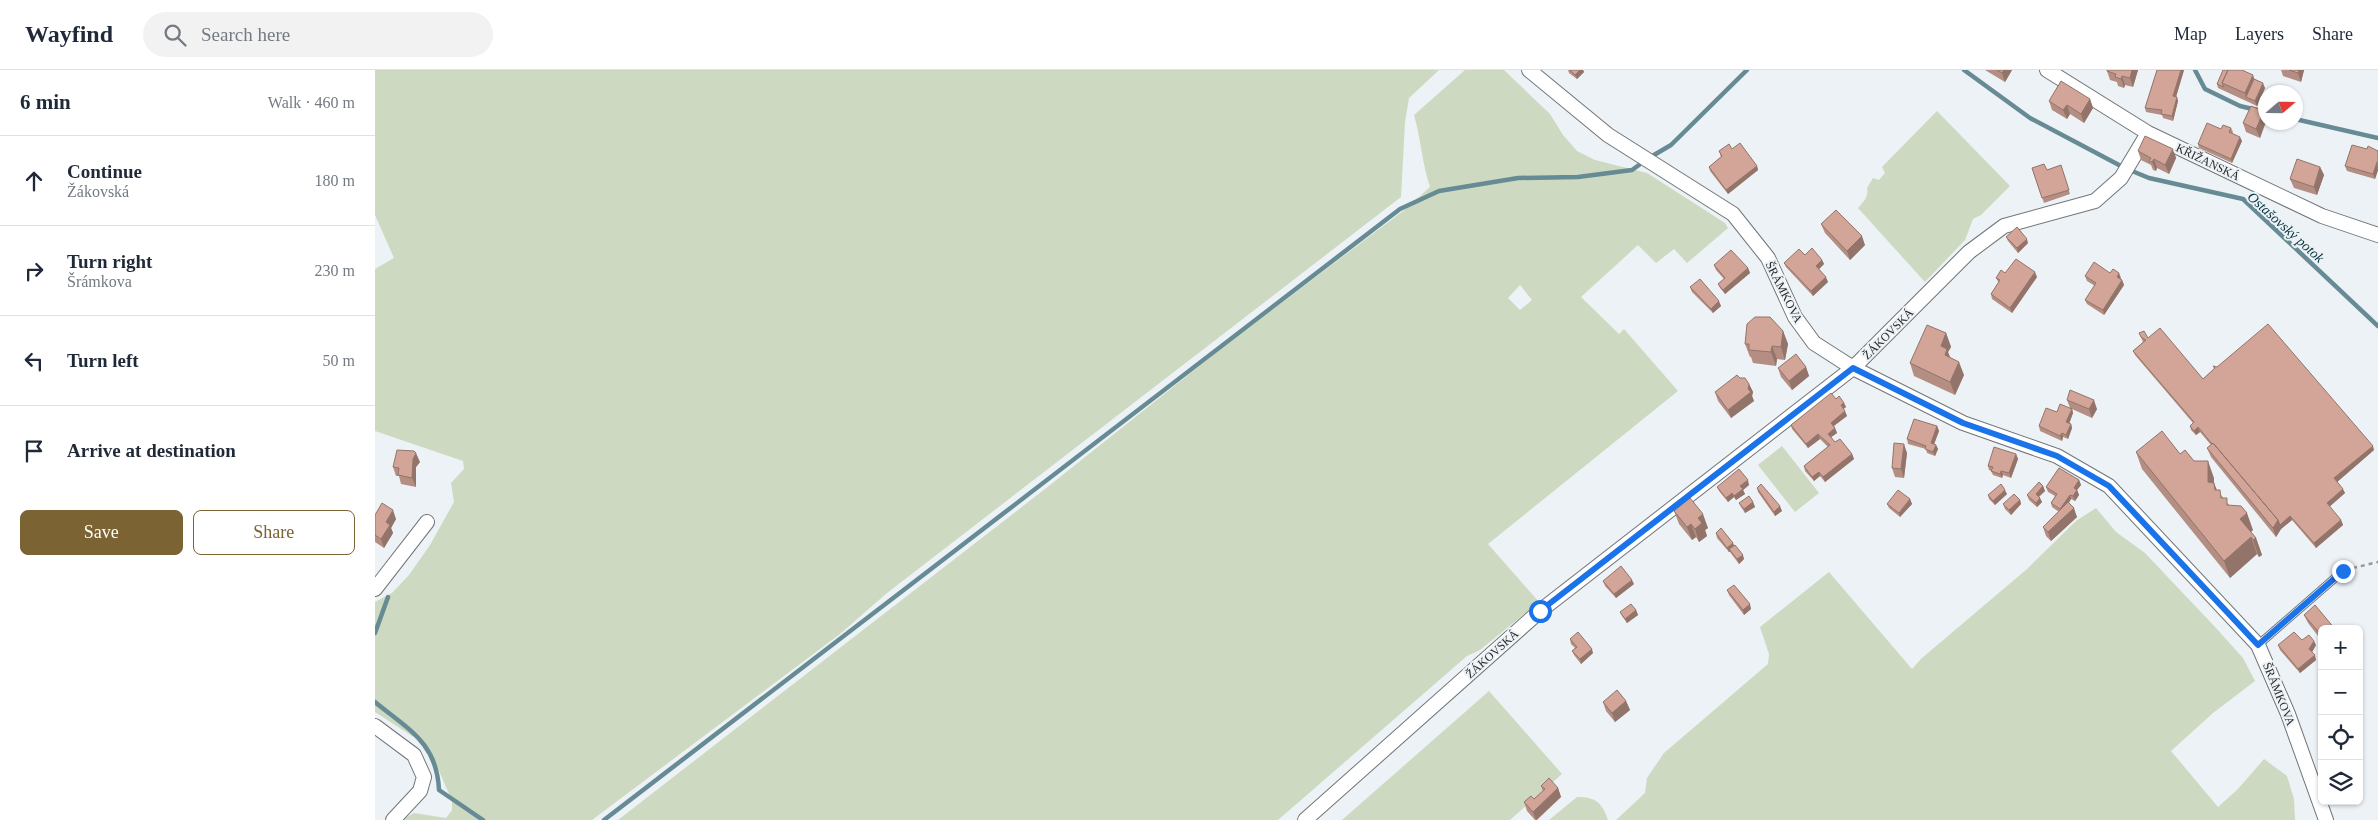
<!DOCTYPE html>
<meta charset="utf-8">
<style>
body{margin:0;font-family:"Times New Roman",serif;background:#f2f2f3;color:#1f2937}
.controls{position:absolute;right:15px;bottom:15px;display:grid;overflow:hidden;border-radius:8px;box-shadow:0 1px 4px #0004}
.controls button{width:45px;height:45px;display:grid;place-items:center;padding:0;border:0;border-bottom:1px solid #e0e1e3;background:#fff;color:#1f2937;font:25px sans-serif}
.compass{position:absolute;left:1883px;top:15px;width:45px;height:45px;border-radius:50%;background:#fff;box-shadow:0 1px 4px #0004;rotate:70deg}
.stop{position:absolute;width:15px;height:15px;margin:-11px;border:4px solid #1a73e8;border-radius:50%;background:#fff}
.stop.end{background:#1a73e8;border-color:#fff;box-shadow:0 1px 5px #0008}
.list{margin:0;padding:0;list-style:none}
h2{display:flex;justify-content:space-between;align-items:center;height:65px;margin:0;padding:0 20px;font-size:21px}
h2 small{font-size:16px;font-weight:400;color:#747a83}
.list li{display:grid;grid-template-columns:32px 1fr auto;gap:15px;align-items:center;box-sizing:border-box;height:90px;padding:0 20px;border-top:1px solid #e0e1e3}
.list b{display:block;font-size:19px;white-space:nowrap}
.list p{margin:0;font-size:16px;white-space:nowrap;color:#747a83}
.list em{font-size:16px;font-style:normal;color:#747a83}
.actions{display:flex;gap:10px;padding:15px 20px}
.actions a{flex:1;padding:11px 0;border:1px solid #7b6334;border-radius:8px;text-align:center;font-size:18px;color:#7b6334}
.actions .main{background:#7b6334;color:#fff}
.icon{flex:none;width:28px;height:28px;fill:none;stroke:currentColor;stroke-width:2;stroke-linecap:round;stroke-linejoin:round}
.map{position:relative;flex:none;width:2003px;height:750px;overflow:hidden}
header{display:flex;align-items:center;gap:30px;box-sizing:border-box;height:70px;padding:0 25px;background:#fff;border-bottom:1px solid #e0e1e3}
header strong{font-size:24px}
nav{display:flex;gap:28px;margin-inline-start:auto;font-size:18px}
.search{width:350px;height:45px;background:#f2f2f3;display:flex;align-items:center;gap:12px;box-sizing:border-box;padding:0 18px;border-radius:28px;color:#747a83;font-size:19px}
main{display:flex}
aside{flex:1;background:#fff}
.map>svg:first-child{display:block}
.green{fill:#cdd9c0;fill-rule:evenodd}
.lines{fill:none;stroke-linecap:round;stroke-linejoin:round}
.stream{stroke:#678b95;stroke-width:4.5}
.service-casing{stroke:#717578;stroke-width:9}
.minor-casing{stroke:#717578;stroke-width:16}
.path{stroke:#96999c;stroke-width:2.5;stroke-dasharray:4 4;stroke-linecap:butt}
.service{stroke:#fff;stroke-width:7}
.minor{stroke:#fff;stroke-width:14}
.wall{fill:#b58e83}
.shaded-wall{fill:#93746a}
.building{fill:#d2a598;stroke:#93746a}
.route{stroke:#1a73e8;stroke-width:6}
.labels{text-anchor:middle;stroke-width:4;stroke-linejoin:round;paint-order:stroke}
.street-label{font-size:12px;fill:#292a2c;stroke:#edf2f6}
.water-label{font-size:14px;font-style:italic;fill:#00313c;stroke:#edf2f6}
</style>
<header>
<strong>Wayfind</strong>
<div class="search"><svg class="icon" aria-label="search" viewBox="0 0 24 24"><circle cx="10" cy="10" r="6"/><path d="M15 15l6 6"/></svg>Search here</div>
<nav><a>Map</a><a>Layers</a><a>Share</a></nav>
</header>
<main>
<aside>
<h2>6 min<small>Walk · 460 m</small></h2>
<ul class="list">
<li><svg class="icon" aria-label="ahead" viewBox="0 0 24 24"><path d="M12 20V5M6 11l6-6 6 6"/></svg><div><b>Continue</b><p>Žákovská</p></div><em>180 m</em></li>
<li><svg class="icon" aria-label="right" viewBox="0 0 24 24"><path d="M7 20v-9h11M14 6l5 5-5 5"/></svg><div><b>Turn right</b><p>Šrámkova</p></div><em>230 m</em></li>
<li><svg class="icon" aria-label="left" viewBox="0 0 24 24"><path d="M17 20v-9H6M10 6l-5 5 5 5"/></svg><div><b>Turn left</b></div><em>50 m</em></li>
<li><svg class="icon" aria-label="arrive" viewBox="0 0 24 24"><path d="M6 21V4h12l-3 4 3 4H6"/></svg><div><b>Arrive at destination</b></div></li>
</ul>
<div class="actions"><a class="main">Save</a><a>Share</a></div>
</aside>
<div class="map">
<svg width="2003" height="750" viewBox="0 0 2003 750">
<rect width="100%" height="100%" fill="#edf2f6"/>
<!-- green -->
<path class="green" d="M0 0H1064L1034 28 1030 52 1026 127 512 523 465 564 217 750H27L39 743 71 748 77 740V731L62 696 47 670 37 666 0 642V532L17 523 34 505 55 475 79 432 76 413 89 399 88 391 0 361V199L19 188 0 145Z
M1090 0H1129L1175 44 1188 65 1202 81 1220 90 1272 103 1350 153 1353 158 1312 193 1299 179 1281 193 1263 175 1206 227 1244 264 1249 259 1303 321 1113 474 1164 532 1105 580 1092 586 903 750H243L670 419 852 274 1032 138 1055 117C1047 93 1046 69 1039 45ZM1145 215 1157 230 1145 240 1133 228Z
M1562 41 1635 116 1606 145 1598 149 1590 170 1550 212 1483 138C1488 132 1494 127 1492 118L1498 108 1504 110 1510 103 1507 97Z
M1407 376 1444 423 1420 442 1383 395Z
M1721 438 1741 462 1770 483 1841 558 1868 588 1880 611 1838 643 1796 681 1843 737 1863 719 1889 689 1912 706 1919 729 1920 750H1241L1270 723 1272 708 1289 683 1393 594 1394 584 1385 557 1454 502 1537 599 1547 588 1652 499 1701 451Z
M1114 621 1187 704 1135 750H967Z
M1202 727C1220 727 1227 732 1233 750H1174Z"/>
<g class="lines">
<!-- stream -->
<path class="stream" d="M1589 0 1655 48 1744 95
M1820 0 1830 19 1865 36 1890 42
M1920 49 2003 68
M1279 85 1296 75 1372 0
M1757 101 1774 108 1868 129 2003 256
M0 563 13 527
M0 632C34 660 62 673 64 720L108 750
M229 750 1025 139 1064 121 1143 108 1203 107 1257 100 1264 95"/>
<defs>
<path id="service" d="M1883 575 1968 501"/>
<path id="minor" d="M1154 0 1233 65 1358 144 1393 188 1420 247 1439 273 1478 298 1588 353 1682 386 1734 416 1883 575 1913 644 1951 750
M1672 0 1773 63 1947 146 2003 165
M0 519 52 452
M0 656 39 685 49 707 45 721 18 750
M930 750 1165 541 1478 298 1594 182 1629 156 1720 131 1746 108 1773 63"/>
</defs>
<!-- service casing -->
<use href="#service" class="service-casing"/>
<!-- minor casing -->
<use href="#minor" class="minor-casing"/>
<!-- path -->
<path class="path" d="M1978 498 2003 492"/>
<!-- service -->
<use href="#service" class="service"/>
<!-- minor -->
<use href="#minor" class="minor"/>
</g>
<!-- wall -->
<path class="wall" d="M1193 0H1208L1209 2 1202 9 1194 3Z
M1610 0H1637L1630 12Z
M1763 0 1758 17 1750 15 1749 18 1743 16 1742 12 1735 10 1732 1Z
M1782 0H1809L1801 27 1803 31 1798 51 1788 48 1787 45 1771 42 1770 38Z
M1906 0H1929L1926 12 1908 6Z
M1879 9 1890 18 1882 36 1843 18 1842 14Z
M1715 29 1718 38 1709 53 1695 44 1692 49 1677 40 1674 31Z
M1889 41 1890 46V52L1885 68 1871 62 1868 53Z
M1856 58 1858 62 1857 64 1867 71 1857 93 1824 78 1823 74 1846 59Z
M1357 79 1382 96 1383 100 1353 124 1335 101 1334 97 1346 87 1344 81Z
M1798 79 1801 88 1794 104 1782 98 1781 101 1778 100 1776 95 1766 90 1763 81Z
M1992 79 2003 81V100L2000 109 1972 101 1970 96Z
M1686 95 1695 124 1669 133 1657 98 1672 100Z
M1945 97 1949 105 1942 125 1919 118 1915 109Z
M1446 154 1490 175 1475 190 1450 163Z
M1631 167 1653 173 1643 183 1633 171Z
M1430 185 1447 190 1449 194 1444 199 1453 212 1438 226 1411 197 1409 193Z
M1339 195 1373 198 1375 203 1350 224 1345 218 1343 214 1349 209 1341 200Z
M1630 203 1662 207 1637 243 1617 229 1616 224 1624 213 1621 208Z
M1710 206 1746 208 1745 209 1747 210 1749 215 1729 245 1712 234 1710 230 1720 216 1712 211Z
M1315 217 1346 236 1338 243 1317 222Z
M1408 261 1413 274 1410 290 1402 289 1401 296 1378 293 1376 287H1375L1370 274Z
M1571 263 1576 277 1573 282 1575 288 1589 305 1580 325 1539 306 1535 293Z
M1764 263 1828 309 1839 299 1838 296 1999 380 1962 412 1970 423 1954 437 1966 450 1968 455 1941 478 1917 450 1906 459 1901 467 1836 387 1832 378 1836 375 1825 362 1821 365 1816 360 1815 356 1818 353 1760 285 1758 281 1768 272Z
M1431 297 1434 306 1417 320 1406 307 1403 298Z
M1365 308 1374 314 1378 322 1377 326 1379 331 1356 348 1343 331 1340 322Z
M1461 329 1469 333 1471 337 1468 339 1472 346 1459 356 1462 363 1456 367 1460 372 1477 384 1479 389 1450 412 1445 406 1439 411 1430 401 1429 396 1453 377 1445 369 1433 378 1417 359 1416 355Z
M1692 330 1722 339 1717 348 1697 339 1698 343 1694 353 1696 354 1697 358 1693 369 1688 367 1687 371 1665 361 1664 356 1682 342 1695 338Z
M1562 356 1564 361 1559 374 1561 375 1563 379 1560 386 1552 383 1551 379 1533 374 1532 369Z
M1761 382 1805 384 1819 391 1839 408V413L1842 420 1854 435 1878 460 1876 462 1881 468 1887 485 1884 487 1882 484 1855 508 1767 399Z
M1532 383 1529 408 1520 407 1517 398Z
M1641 384 1643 389 1636 408 1628 405 1627 408 1618 405 1616 401 1614 400 1613 396Z
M45 392 41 397V417L26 414 24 406H21L18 397Z
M1704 410 1706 415 1702 420 1704 425 1700 431 1696 429 1694 433 1702 447 1676 471 1671 466 1668 457 1684 442 1677 437 1676 433 1680 426 1673 422 1671 417Z
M1374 415 1368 420 1370 424 1361 430 1359 427 1353 432 1344 421 1342 417Z
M1668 416 1670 421 1664 427 1667 432 1662 437 1654 430 1652 425Z
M1382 418 1407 441 1400 446 1383 422Z
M1632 424 1620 435 1614 429 1613 425Z
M1535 429 1537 434 1525 447 1514 438 1512 434Z
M1645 430 1646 434 1636 445 1630 439 1628 434Z
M1378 432 1380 437 1370 443 1366 437 1364 433Z
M1299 441 1333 458 1330 460 1332 466 1324 472 1321 467 1317 470 1304 454Z
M0 445 21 449 16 458 18 463 9 478 0 472Z
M1341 463 1358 473 1359 476 1369 489 1364 494 1355 482H1354L1342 468Z
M1228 511 1259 514 1241 528 1230 516Z
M1352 520 1376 539 1369 545 1354 525Z
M1261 540 1263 545 1252 553 1247 546 1245 542Z
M1929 545 1947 559V571L1933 553Z
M1195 569 1218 583 1206 594 1199 585 1197 581 1200 578 1196 574Z
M1927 570 1941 575 1937 582 1941 590 1925 603 1905 580 1903 575Z
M1251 631 1255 640 1240 652 1231 641 1228 632Z
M1166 716 1183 718 1186 727 1162 750H1160L1152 741 1149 732 1159 729 1168 721Z"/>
<!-- shaded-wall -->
<path class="shaded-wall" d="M1205 0H1208L1209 2 1202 9 1200 5Z
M1629 0H1637L1630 12 1627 3Z
M1757 0H1763L1758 17 1755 8Z
M1806 0H1809L1800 30 1798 26Z
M1924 0H1929L1926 12 1923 3Z
M1878 5 1881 14 1871 27 1870 23Z
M1747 6 1750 15 1749 18 1746 9Z
M1888 13 1890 18 1882 36 1880 31Z
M1802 27 1803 31 1798 51 1797 46Z
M1715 29 1718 38 1709 53 1706 44Z
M1692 35 1695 44 1692 49 1688 40Z
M1889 41 1890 46 1891 52 1885 68 1881 59Z
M1865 67 1867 71 1857 93 1856 89Z
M1798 79 1801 88 1794 104 1790 95Z
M1779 89 1782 98 1781 101 1777 92Z
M2002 92 2003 100 2000 109 1998 104Z
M1382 96 1383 100 1353 124 1351 120Z
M1945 97 1949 105 1942 125 1939 117Z
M1487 166 1490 175 1475 190 1472 181Z
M1652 169 1653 173 1643 183 1642 178Z
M1447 190 1449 194 1442 201 1441 196Z
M1373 198 1375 203 1350 224 1348 220Z
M1660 202 1662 207 1637 243 1635 238Z
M1744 203 1746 208 1743 212 1742 207Z
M1451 207 1453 212 1438 226 1436 221Z
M1747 210 1749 215 1729 245 1728 240Z
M1344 231 1346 236 1338 243 1336 239Z
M1408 261 1413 274 1410 290 1406 277Z
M1571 263 1576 277 1573 282 1577 292 1574 298 1566 276Z
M1397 276 1402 289 1401 296 1396 282Z
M1584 292 1589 305 1580 325 1575 312Z
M1431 297 1434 306 1417 320 1414 311Z
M1374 314 1378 322 1377 326 1379 331 1356 348 1353 340 1373 319Z
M1719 330 1722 339 1717 348 1714 339Z
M1469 333 1471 337 1467 340 1466 335Z
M1697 339 1698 343 1693 357 1691 352Z
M1470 341 1472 346 1457 357 1456 353Z
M1696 354 1697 358 1693 369 1691 365Z
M1562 356 1564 361 1558 377 1556 373Z
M1823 357 1825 362 1821 365 1819 361Z
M1460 358 1462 363 1455 368 1453 364Z
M1687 363 1688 367 1687 371 1685 366Z
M1443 364 1445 369 1433 378 1431 374Z
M1529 374 1532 383 1529 408 1526 399Z
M1561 375 1563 379 1560 386 1558 382Z
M1998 376 1999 380 1961 413 1959 408Z
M41 383 45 392 41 397V417L37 408 38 389Z
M1477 384 1479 389 1450 412 1448 407Z
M1641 384 1643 389 1636 408 1634 403Z
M1833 391 1839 408V413L1845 430 1833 412Z
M1626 401 1628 405 1627 408 1625 404Z
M1444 402 1445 406 1439 411 1437 407Z
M1373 410 1374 415 1368 420 1370 424 1361 430 1359 426 1365 416Z
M1704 410 1706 415 1702 420 1704 425 1700 431 1698 426 1699 418Z
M1668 416 1670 421 1662 428 1661 424Z
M1968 419 1970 423 1953 438 1952 433Z
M1630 420 1632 424 1620 435 1618 431Z
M1357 423 1359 427 1353 432 1351 428Z
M1695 425 1696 429 1686 443 1685 439Z
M1665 428 1667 432 1662 437 1661 433Z
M1535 429 1537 434 1525 447 1524 443Z
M1645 430 1646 434 1636 445 1634 440Z
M1378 432 1380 437 1370 443 1369 439Z
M1405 436 1407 441 1400 446 1399 442Z
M1699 438 1702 447 1676 471 1673 462Z
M18 440 21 449 16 458 18 463 9 478 6 469 11 452Z
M1872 443 1878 460 1871 466 1865 449Z
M1328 444 1333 458 1330 460 1332 466 1324 472 1320 459 1323 448Z
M1915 446 1917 450 1906 459 1901 467 1898 458 1903 450Z
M1966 450 1968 455 1941 478 1939 473Z
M1316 454 1321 467 1317 470 1312 457Z
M1876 467 1882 484 1855 508 1849 491Z
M1881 468 1887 485 1884 487 1878 470Z
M1358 473 1360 478 1354 479 1355 482H1354L1352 478Z
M1368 485 1369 489 1364 494 1362 489Z
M1257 510 1259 514 1241 528 1239 524Z
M1375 534 1376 539 1369 545 1368 540Z
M1261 540 1263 545 1252 553 1250 549Z
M1939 571 1941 575 1936 584 1934 579Z
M1217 579 1218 583 1206 594 1205 589Z
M1940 585 1941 590 1925 603 1923 599Z
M1251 631 1255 640 1240 652 1237 643Z
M1183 718 1186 727 1161 750 1158 742Z"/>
<!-- building -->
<path class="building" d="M1195 0H1205L1200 5Z
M1622 0H1629L1627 3Z
M1732 0H1757L1755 8 1747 6 1746 9 1740 7 1741 4 1732 1Z
M1782 0H1806L1798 26 1802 27 1797 46 1786 44 1787 40 1770 38Z
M1848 0H1853L1847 13 1849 17 1842 14Z
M1853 0H1867L1878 5 1870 23 1847 13Z
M1914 0H1924L1923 3Z
M1879 9 1888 13 1880 31 1871 27Z
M1686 11 1715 29 1706 44 1692 35 1688 40 1674 31Z
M1876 36 1889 41 1881 59 1868 53Z
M1832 53 1846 59 1848 55 1856 58 1854 62 1865 67 1856 89 1823 74Z
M1770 66 1798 79 1790 95 1779 89 1777 92 1774 91 1776 88 1763 81Z
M1365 73 1382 96 1351 120 1334 97 1347 86 1344 81 1354 74 1357 79Z
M1977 75 1992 79 1993 76 2003 81V92H2002L1998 104 1970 96Z
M1922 89 1945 97 1939 117 1915 109Z
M1669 94 1672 100 1686 95 1694 120 1667 128 1657 98Z
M1461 140 1487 166 1472 181 1446 154Z
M1642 157 1652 169 1642 178 1631 167Z
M1437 178 1447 190 1441 196 1451 207 1436 221 1409 193 1424 179 1430 185Z
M1356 180 1373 198 1348 220 1343 214 1350 208 1339 195Z
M1641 189 1660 202 1635 238 1616 224 1625 210 1621 208 1626 200 1630 203Z
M1719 192 1735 203 1738 199 1744 203 1742 207 1747 210 1728 240 1710 230 1721 213 1710 206Z
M1325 209 1344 231 1336 239 1315 217Z
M1380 247H1395L1408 261 1406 277 1397 276 1396 282 1374 280V274H1370L1372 254Z
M1893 254 1998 376 1959 408 1968 419 1952 433 1966 450 1939 473 1915 446 1905 455 1903 450 1838 373 1837 374 1823 357 1819 361 1815 356 1819 352 1758 281 1771 270 1766 267 1764 263 1769 261 1773 268 1785 258 1828 309 1840 298 1838 296 1842 297Z
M1552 255 1571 263 1566 276 1572 279 1570 285 1584 292 1575 312 1535 293Z
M1421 284 1431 297 1414 311 1403 298Z
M1362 305 1365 308H1370L1374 314 1373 319 1376 322 1353 340 1340 322Z
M1695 320 1719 330 1714 339 1692 330Z
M1456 323 1461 329 1464 326 1469 333 1466 335 1470 341 1456 353 1460 358 1453 364 1460 372 1465 369 1477 384 1448 407 1444 402 1437 407 1429 396 1455 375 1443 364 1431 374 1416 355Z
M1685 334 1697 339 1691 352 1696 354 1691 365 1687 363 1685 366 1664 356 1671 338 1682 342Z
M1539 349 1562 356 1556 373 1561 375 1558 382 1550 379 1551 376 1532 369Z
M1787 361 1805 384 1810 380 1819 391H1833V412L1839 413 1840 420H1845L1846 428H1852V435L1866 436 1872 443 1865 449 1881 468 1878 470 1876 467 1849 491 1761 382Z
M1519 373 1529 374 1526 399 1517 398Z
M1838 373 1903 450 1898 458 1832 378Z
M1619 377 1641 384 1634 403 1626 401 1625 404 1616 401 1618 397 1613 396Z
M22 380 39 381 41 383 38 389 37 408 23 405 24 398 18 397Z
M1684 398 1704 410 1699 418 1702 420 1698 426 1695 425 1685 439 1676 433 1682 424 1671 417Z
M1364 399 1373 410 1365 416 1368 419 1359 426 1357 423 1351 428 1342 417Z
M1664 412 1668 416 1661 424 1665 428 1661 433 1652 425Z
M1386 414 1405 436 1399 442 1382 418Z
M1626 414 1630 420 1618 431 1613 425Z
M1523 420 1535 429 1524 443 1512 434Z
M1639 424 1645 430 1634 440 1628 434Z
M1374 426 1378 432 1369 439 1364 433Z
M1315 428 1328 444 1323 448 1327 453 1320 459 1316 454 1312 457 1299 441Z
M1693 432 1699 438 1673 462 1668 457Z
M7 433 18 440 11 452 15 455 6 469 0 465V445Z
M1346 458 1358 473 1352 478 1341 463Z
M1360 475 1368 485 1362 489 1354 479Z
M1246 496 1257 510 1239 524 1228 511Z
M1359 515 1375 534 1368 540 1352 520Z
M1256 534 1261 540 1250 549 1245 542Z
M1940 535 1960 559H1947V566L1929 545Z
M1203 562 1217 579 1205 589 1197 581 1202 577 1195 569Z
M1919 562 1927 570 1934 565 1939 571 1934 579 1940 585 1923 599 1903 575Z
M1242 620 1251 631 1237 643 1228 632Z
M1174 708 1183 718 1158 742 1149 732 1156 726 1159 729 1170 719 1166 716Z"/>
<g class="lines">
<!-- route -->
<path class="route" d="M1165 541 1478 298 1588 353 1682 386 1734 416 1883 575 1968 501"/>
</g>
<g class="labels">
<!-- street labels -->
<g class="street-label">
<text transform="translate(1833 92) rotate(26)" y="4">KŘIŽANSKÁ</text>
<text transform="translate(1409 222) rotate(63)" y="4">ŠRÁMKOVA</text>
<text transform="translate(1513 264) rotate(-45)" y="4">ŽÁKOVSKÁ</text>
<text transform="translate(1117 584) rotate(-42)" y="4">ŽÁKOVSKÁ</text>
<text transform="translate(1904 624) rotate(68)" y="4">ŠRÁMKOVA</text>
</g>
<!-- water labels -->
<g class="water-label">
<text transform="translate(1911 157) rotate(42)" y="5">Ostašovský potok</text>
</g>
</g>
</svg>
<div class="controls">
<button>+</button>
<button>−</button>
<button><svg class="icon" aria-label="locate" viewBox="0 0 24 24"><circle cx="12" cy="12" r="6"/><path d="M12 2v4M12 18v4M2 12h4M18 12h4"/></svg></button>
<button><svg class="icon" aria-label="layers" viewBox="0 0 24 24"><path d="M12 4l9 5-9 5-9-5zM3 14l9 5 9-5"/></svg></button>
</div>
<svg class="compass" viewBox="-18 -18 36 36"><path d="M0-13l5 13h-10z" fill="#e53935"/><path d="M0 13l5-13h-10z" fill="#747a83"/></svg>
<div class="stop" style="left:1165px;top:541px"></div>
<div class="stop end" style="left:1968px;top:501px"></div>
</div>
</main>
